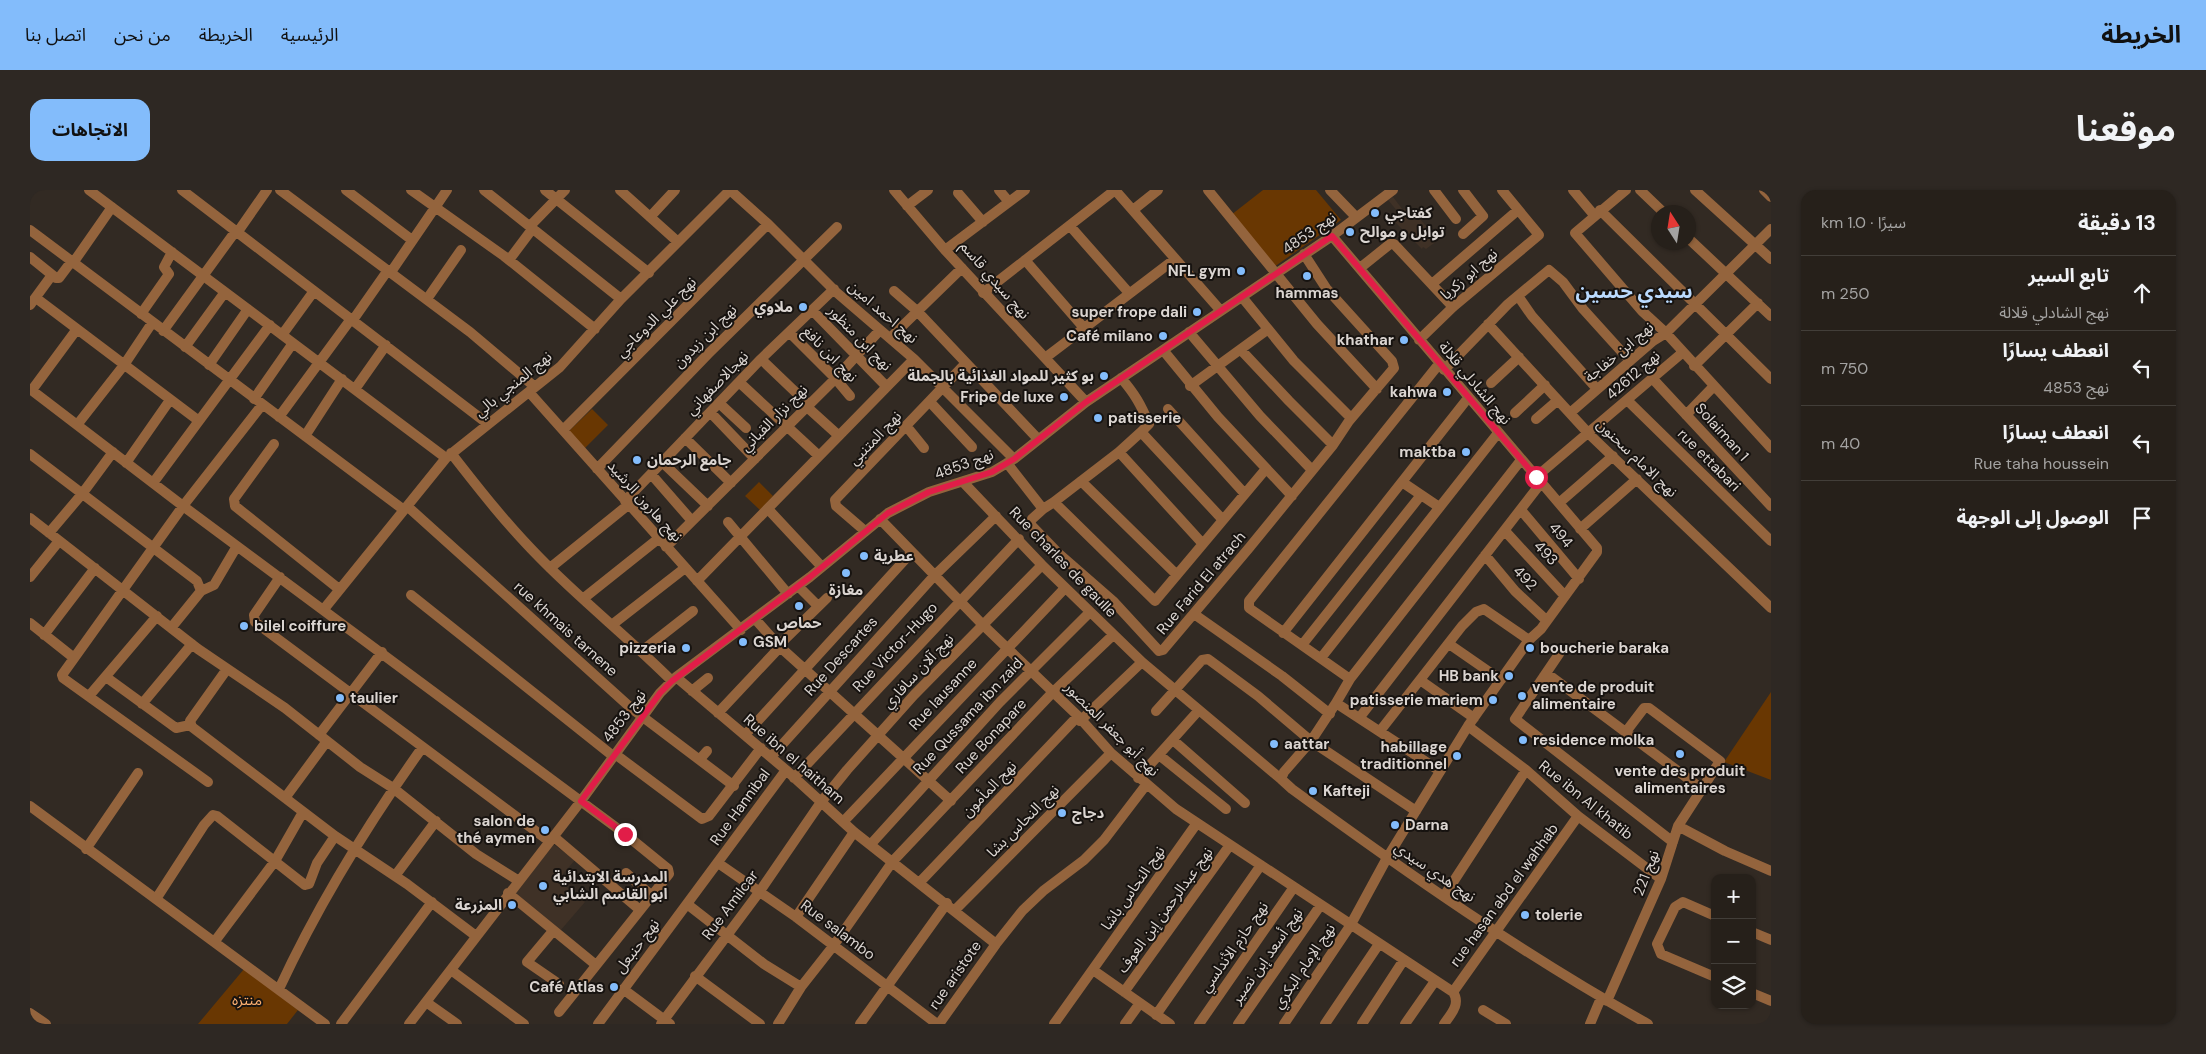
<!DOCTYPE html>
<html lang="ar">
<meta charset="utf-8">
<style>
body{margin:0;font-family:"DM Sans","Noto Sans Arabic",sans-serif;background:#2e2823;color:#f1f3f6;direction:rtl}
.controls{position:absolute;right:15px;bottom:15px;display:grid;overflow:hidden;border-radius:10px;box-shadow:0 1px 4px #0004}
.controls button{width:45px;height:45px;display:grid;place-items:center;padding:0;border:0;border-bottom:1px solid #423e39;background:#26201a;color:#f1f3f6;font:25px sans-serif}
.compass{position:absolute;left:1621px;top:15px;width:45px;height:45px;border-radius:50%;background:#26201a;box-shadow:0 1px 4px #0004;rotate:348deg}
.stop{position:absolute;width:15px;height:15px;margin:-11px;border:4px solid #e11d48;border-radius:50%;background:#fff}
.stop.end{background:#e11d48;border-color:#fff;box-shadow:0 1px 5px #0008}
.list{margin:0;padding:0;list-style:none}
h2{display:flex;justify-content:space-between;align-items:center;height:65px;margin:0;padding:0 20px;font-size:21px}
h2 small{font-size:16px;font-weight:400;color:#a4a3a2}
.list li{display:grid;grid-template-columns:32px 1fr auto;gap:15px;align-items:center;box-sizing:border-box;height:75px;padding:0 20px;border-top:1px solid #423e39}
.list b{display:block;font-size:19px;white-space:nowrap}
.list p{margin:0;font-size:16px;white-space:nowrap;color:#a4a3a2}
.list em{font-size:16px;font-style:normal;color:#a4a3a2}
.icon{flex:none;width:28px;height:28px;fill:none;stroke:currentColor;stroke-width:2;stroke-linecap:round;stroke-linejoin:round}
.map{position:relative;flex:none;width:1741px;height:834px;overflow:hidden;direction:ltr;border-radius:15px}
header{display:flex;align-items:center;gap:30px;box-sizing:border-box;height:70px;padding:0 25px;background:#83bcfb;color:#111}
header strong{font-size:24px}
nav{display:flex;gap:28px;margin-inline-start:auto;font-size:18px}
.intro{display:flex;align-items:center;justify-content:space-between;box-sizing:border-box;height:120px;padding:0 30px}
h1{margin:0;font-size:35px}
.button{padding:12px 22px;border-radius:15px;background:#83bcfb;color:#111;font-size:18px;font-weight:700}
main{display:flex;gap:30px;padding:0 30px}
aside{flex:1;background:#26201a;border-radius:15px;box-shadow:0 1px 4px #0004}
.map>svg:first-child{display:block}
.built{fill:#3f3126}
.green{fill:#693702}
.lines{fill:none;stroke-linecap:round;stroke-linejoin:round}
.minor{stroke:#94643d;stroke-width:10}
.route{stroke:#e11d48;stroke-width:6}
.poi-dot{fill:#83bcfb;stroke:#171310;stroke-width:2}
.labels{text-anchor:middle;stroke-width:4;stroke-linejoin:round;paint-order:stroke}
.poi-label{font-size:15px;font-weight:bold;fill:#dbd5d1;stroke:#171310;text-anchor:start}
.street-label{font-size:15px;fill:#dbd5d1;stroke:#171310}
.park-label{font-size:15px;fill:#feb070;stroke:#171310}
.district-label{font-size:20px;font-weight:bold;fill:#badafe;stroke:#171310}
</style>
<header>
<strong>الخريطة</strong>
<nav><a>الرئيسية</a><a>الخريطة</a><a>من نحن</a><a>اتصل بنا</a></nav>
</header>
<div class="intro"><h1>موقعنا</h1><a class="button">الاتجاهات</a></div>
<main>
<aside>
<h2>13 دقيقة<small>سيرًا · 1.0 km</small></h2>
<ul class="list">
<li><svg class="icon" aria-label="ahead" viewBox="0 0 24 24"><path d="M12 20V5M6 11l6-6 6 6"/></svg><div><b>تابع السير</b><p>نهج الشادلي قلالة</p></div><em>250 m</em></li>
<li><svg class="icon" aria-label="left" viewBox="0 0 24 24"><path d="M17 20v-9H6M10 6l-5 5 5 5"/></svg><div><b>انعطف يسارًا</b><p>نهج 4853</p></div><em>750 m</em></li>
<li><svg class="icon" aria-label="left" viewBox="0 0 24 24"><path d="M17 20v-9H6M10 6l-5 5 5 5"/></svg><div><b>انعطف يسارًا</b><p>Rue taha houssein</p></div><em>40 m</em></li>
<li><svg class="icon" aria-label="arrive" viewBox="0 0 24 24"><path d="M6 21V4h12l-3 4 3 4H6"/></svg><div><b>الوصول إلى الوجهة</b></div></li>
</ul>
</aside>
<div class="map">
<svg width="1741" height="834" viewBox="0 0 1741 834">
<rect width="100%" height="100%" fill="#322a23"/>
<!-- built -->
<path class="built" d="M1363 7 1373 20 1379 17 1398 38 1411 48 1396 59 1393 57 1392 59 1361 28 1368 22 1358 10Z
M523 654 545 670 528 690 555 712 530 741 484 706Z"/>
<!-- green -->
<path class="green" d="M1233 0H1286L1311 30 1244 77 1201 25Z
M562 219 578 235 555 258 538 242Z
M729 292 743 306 730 320 715 306Z
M1741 502V590L1694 572Z
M214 779 268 820 257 834H168Z"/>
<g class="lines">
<!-- minor -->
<path class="minor" d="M59 0 416 268
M152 0 458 234
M250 0 440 142 505 197
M316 0 382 50
M381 0 474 66 565 139
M454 0 591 109
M515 0 619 83
M590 0 648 52
M700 0 738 34 806 102 884 169 984 269
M864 0 915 60
M969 0 979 12
M995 0 915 60 1056 212
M1085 0 1191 121
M1178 0 1287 134 1347 199
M1300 0 1326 27
M1404 0 1426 29
M1543 0 1564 25
M1596 0 1545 43 1612 121 1636 143 1741 258
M1610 0 1633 22
M1665 0 1741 69
M1734 0 1741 7
M928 3 953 32
M877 16 898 0
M1103 20 1128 0
M1570 20 1741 189
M620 27 645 0
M500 36 535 0
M1040 36 1099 103
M0 40 374 320
M207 43 237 0
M1433 44 1453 26 1433 0
M1658 48 1741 126
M0 67 26 88H29L41 72
M479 70 503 38
M995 70 1054 138
M43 73 82 17
M1330 78 1360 54H1364L1423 117
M361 82 417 0
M1402 94 1488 20
M864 101 887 121 1008 249
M953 103 1085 0
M1488 106 1502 126 1567 199
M1212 107 1264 171 1321 228
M6 108 169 231
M397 109 431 60
M0 115 22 85
M782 120 856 196
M111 124 139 84 134 77 142 62
M323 130 358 80
M1458 134 1559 244 1741 418
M133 141 205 42
M759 142 805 188 820 206
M1159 142 1230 226 1282 280
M252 145 284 101
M860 148 932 78
M1389 150 1423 117 1509 45 1472 0
M155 157 195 102
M1133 160 1188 227 1262 306
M1211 160 1259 211 1303 255
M1015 168 1145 69
M731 169 779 215
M179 175 218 119
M1664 176 1728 113
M1414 180 1478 114 1519 80 1533 92 1553 119 1600 171
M1091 188C1105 204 1111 215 1119 234L1111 242 1193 330
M1622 188 1741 316
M709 192 789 266
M1461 193 1489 167
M1160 196 1237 140
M0 199 153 316 595 644 638 679 639 684 529 822
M325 199 356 155
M2 200 47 139
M499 202 711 440
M224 209 263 153
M1597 210 1741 351
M900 212 942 257
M689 213 716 238
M777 217 808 245
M1138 219 1214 303
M680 222 725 269
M1485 223 1515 195
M1540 223 1623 151 1636 143 1741 39
M1656 225 1683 197
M249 227 321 129
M1506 229 1528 210
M47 235 94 175 122 133
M877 237 894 258
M533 240 738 34
M275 246 312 189
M655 248 701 293
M244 254 204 309 205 316 309 399
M1089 262 1172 353
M421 263C449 299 478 336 510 368 552 411 599 448 642 491
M0 264 167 391 171 401 141 438
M632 272 678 316
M96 273 140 210
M977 273 1013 319 1002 329 1000 334 1028 363 1083 411 1129 461 1133 460 1219 358 1303 255 1319 231 1364 178 1362 171 1296 98 1274 64
M567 279 678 164 807 37
M621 284 662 331
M1506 287 1652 163
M1051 291 1147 385
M933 292 1012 375 1112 472 1251 589
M1372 292 1409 317
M123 293 240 135
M595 311 731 169 804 99
M1024 312 1089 262 1111 242
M1529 313 1583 266
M377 316 601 518 704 596
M738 319 792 377
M1013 319 1024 312 1125 411 1235 280
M1491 320 1549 389
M0 328 168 459 255 518 330 577 363 598 446 664 489 691
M850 329 952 434 1048 526 1081 563 1146 619 1423 802
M698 332 758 404
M1550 339 1607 289
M835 341 806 316 805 310 936 173
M1475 341 1534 405
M19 343 52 304 83 262
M636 357 803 191 850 140
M1455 365 1485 401 1516 430
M520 378 598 315
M0 387 29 351
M250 387 224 425 225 432 519 651
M667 391 884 169
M768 396 788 416
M171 401 184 395 207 356
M381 405 583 566
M554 408 628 349
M294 419 416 268 530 177 591 109 700 0
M1164 424 1252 486 1300 524
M725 429 750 457 921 611
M0 433 44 468
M583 434 655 378
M1253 443 1438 208
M14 445 65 378
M1419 454 1471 490
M749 455 797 408
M1272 455 1391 305
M612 461 663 421
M1529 464 1485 529 1643 652
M1291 468 1468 243
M197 479 160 531 162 537 305 646 377 694 446 746
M1514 486 1523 488 1672 599
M76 487 146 538 160 535
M646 487 756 580 824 642 966 754 993 720 1013 701 1054 670 1074 650 1116 595
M1320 489 1219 418V411L1409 174
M1390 490 1444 528
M662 501 678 488
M59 506 127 426
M1306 513 1320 489 1491 270
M112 514 162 454
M1126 521 1172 470 1178 469 1228 506 1281 551 1386 621
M688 523 750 457
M1330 527 1511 293
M1050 531 1112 472
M1438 536 1496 580 1548 626 1631 689
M1350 541 1432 436 1446 422 1454 419 1499 450
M289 545 352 462
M715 545 881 363
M1143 550 1215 613
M585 564 672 629 679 626 731 558
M1129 565 1196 619
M741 567 904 386 966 326
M670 569 677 561
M1410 581 1306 513 1281 551 1254 582 1251 589 1262 599C1377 683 1494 765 1618 834
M764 588 989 349
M1108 588 1169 520
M178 592 33 488 32 485 153 316 232 215
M255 608 297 551
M0 616 295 834
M813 632 1035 398
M1648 636 1695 661 1741 681
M523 646 610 720
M841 654 970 512 1060 422
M56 659 108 583
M688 673 766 727 907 834
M596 683 622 706
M365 686 406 631
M890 692 1048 526
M478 703 566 775
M1414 706 1496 580
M126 709 174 635 183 625 187 626 275 695 279 694 287 673 305 646
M657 714 734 774 771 797
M925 720 1081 563
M1685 726 1653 712 1645 717 1627 754 1631 764 1685 787
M766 727 824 642
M523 741 497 772 529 794
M1722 742 1741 750
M185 751 245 671 273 622
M421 780 494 834
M1063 780 1140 834
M665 786 730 834
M249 799C289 713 337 635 392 558
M593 799 640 834
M1094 802 1200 655
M1423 802 1548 626
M1722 803 1741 811
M1577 811 1631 689 1648 636 1690 571 1619 518H1614L1595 543
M396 812 427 834
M1453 820 1476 834
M0 823 16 834
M1126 825 1231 675
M311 834 402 712
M379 834 551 611 630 503 646 487 780 387 858 323 899 302 962 282 984 269 1056 212 1302 46 1363 0
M568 834 756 580
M631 834 730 701 791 612 817 580 884 505 1012 375
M748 834 771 797 804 755 863 671 1023 502 1083 445
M830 834 917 713
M909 834 966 754
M1024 834 1167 633
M1095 834 1110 813
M1169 834 1264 697
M1208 834 1290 716
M1254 834 1320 736 1357 668 1438 536 1499 450 1511 439 1567 362V358L1302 46
M1295 834 1349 754
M1332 834 1373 771
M1375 834 1405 791
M1414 834C1421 824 1431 814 1423 802
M1560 834 1571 808"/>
</g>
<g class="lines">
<!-- route -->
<path class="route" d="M595 644 551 611 630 503 642 491 780 387 858 323 899 302 962 282 984 269 1056 212 1302 46 1506 287"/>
</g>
<!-- markers -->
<g class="poi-dot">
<circle cx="1345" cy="23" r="5"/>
<circle cx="1320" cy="42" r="5"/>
<circle cx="1211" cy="81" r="5"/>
<circle cx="1277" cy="86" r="5"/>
<circle cx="773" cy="117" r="5"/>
<circle cx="1167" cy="122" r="5"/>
<circle cx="1133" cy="146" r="5"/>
<circle cx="1374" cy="150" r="5"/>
<circle cx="1074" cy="186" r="5"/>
<circle cx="1417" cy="202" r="5"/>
<circle cx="1034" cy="207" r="5"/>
<circle cx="1068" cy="228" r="5"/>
<circle cx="1436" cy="262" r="5"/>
<circle cx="607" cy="270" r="5"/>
<circle cx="834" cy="366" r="5"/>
<circle cx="816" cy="383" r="5"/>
<circle cx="769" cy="416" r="5"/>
<circle cx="214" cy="436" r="5"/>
<circle cx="713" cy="452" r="5"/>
<circle cx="656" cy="458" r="5"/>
<circle cx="1500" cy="458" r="5"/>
<circle cx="1479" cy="486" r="5"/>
<circle cx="1492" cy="506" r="5"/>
<circle cx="310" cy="508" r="5"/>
<circle cx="1463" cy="510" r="5"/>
<circle cx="1493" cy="550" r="5"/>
<circle cx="1244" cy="554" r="5"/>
<circle cx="1650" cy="564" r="5"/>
<circle cx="1427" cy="566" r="5"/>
<circle cx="1283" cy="601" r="5"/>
<circle cx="1032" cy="623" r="5"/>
<circle cx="1365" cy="635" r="5"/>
<circle cx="515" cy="640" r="5"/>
<circle cx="513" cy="696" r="5"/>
<circle cx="482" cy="715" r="5"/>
<circle cx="1495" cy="725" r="5"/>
<circle cx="584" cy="797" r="5"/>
</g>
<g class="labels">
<!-- poi labels -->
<g class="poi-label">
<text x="1355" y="28">كفتاجي</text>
<text x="1330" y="47">توابل و موالح</text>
<text x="1201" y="86" text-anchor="end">NFL gym</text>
<text x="1277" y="108" text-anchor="middle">hammas</text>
<text x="763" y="122" text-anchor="end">ملاوي</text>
<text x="1157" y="127" text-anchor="end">super frope dali</text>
<text x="1123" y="151" text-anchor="end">Café milano</text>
<text x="1364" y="155" text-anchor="end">khathar</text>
<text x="1064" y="191" text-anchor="end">بو كثير للمواد الغذائية بالجملة</text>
<text x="1407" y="207" text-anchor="end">kahwa</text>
<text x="1024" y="212" text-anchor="end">Fripe de luxe</text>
<text x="1078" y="233">patisserie</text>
<text x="1426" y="267" text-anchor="end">maktba</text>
<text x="617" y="275">جامع الرحمان</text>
<text x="844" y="371">عطرية</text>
<text x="816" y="405" text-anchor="middle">مغازة</text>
<text x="769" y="438" text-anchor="middle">حماص</text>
<text x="224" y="441">bilel coiffure</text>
<text x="723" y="457">GSM</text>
<text x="646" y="463" text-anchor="end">pizzeria</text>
<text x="1510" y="463">boucherie baraka</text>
<text x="1469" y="491" text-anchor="end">HB bank</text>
<text x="1502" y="502">vente de produit<tspan x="1502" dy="17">alimentaire</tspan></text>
<text x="320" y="513">taulier</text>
<text x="1453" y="515" text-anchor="end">patisserie mariem</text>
<text x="1503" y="555">residence molka</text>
<text x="1254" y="559">aattar</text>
<text x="1417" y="562" text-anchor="end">habillage<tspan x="1417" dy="17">traditionnel</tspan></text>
<text x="1650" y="586" text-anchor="middle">vente des produit<tspan x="1650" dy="17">alimentaires</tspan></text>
<text x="1293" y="606">Kafteji</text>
<text x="1042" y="628">دجاج</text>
<text x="505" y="636" text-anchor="end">salon de<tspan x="505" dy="17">thé aymen</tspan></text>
<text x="1375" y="640">Darna</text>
<text x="523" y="692">المدرسة الابتدائية<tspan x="523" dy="17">ابو القاسم الشابي</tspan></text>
<text x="472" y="720" text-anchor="end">المزرعة</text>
<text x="1505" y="730">tolerie</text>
<text x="574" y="802" text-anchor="end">Café Atlas</text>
</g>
<!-- street labels -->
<g class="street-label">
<text transform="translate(1279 43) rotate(-35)" y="5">نهج 4853</text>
<text transform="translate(1439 84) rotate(-41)" y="5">نهج ابو زكريا</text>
<text transform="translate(965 90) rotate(49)" y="5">نهج سيدي قاسم</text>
<text transform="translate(853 122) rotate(41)" y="5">نهج احمد امين</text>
<text transform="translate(626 127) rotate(-45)" y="5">نهج علي الدوعاجي</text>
<text transform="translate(675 146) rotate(-45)" y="5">نهج ابن زيدون</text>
<text transform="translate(830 148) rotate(46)" y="5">نهج ابن منظور</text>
<text transform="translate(1589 162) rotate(-40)" y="5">نهج ابن خفاجة</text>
<text transform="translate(800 164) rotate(46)" y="5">نهج ابن نافغ</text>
<text transform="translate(1603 185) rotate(-41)" y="5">نهج 42612</text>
<text transform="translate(687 193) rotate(-46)" y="5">نهجالاصفهاني</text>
<text transform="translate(1445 193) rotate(50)" y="5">نهج الشادلي قلالة</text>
<text transform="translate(483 194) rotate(-39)" y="5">نهج المنجي بالي</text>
<text transform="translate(744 228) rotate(-45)" y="5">نهج نزار القباني</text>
<text transform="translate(1692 242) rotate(48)" y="5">Solaiman 1</text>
<text transform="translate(845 248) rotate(-46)" y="5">نهج المتنبي</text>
<text transform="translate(1607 268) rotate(44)" y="5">نهج الامام سحنون</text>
<text transform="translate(1679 270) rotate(45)" y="5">rue ettabari</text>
<text transform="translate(934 274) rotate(-20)" y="5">نهج 4853</text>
<text transform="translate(615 311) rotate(48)" y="5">نهج هارون الرشيد</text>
<text transform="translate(1531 345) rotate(50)" y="5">494</text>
<text transform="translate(1516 363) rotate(47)" y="5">493</text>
<text transform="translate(1033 372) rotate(46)" y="5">Rue charles de gaulle</text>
<text transform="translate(1495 388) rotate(47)" y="5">492</text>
<text transform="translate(1171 393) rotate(-50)" y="5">Rue Farid El atrach</text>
<text transform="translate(536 439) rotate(42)" y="5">rue khmais tarnene</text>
<text transform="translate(865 457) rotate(-47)" y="5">Rue Victor-Hugo</text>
<text transform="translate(811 466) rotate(-48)" y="5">Rue Descartes</text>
<text transform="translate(888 481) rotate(-47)" y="5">نهج آلان سافاري</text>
<text transform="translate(913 504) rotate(-47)" y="5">Rue lausanne</text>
<text transform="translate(594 526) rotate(-53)" y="5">نهج 4853</text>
<text transform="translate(938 526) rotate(-47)" y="5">Rue Qussama ibn zaid</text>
<text transform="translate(1082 539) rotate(45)" y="5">نهج أبو جعفر المنصور</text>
<text transform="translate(961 546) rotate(-47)" y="5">Rue Bonapare</text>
<text transform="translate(764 569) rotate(41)" y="5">Rue ibn el haitham</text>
<text transform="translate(959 599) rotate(-46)" y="5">نهج المأمون</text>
<text transform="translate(1556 610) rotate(39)" y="5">Rue ibn Al khatib</text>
<text transform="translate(710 617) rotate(-54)" y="5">Rue Hannibal</text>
<text transform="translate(993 631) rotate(-45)" y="5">نهج النحاس بشا</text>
<text transform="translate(1405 682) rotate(34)" y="5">نهج هدي سيدي</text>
<text transform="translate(1616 683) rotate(-69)" y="5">نهج 221</text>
<text transform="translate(1103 698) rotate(-55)" y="5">نهج النحاس باشا</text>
<text transform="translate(1474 705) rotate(-54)" y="5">rue hasan abd el wahhab</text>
<text transform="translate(700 715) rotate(-53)" y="5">Rue Amilcar</text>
<text transform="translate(1135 720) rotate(-54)" y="5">نهج عبدالرحمن إبن العوف</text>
<text transform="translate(808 740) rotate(37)" y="5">Rue salambo</text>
<text transform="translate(607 756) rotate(-53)" y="5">نهج حنبعل</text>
<text transform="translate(1204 757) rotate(-55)" y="5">نهج حازم الأندلسي</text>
<text transform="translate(1237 766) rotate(-55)" y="5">نهج أسعد إبن نصير</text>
<text transform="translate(1274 776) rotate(-56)" y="5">نهج الإمام البكري</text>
<text transform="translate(925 785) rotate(-55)" y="5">rue aristote</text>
</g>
<!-- park labels -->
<g class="park-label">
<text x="217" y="815">منتزه</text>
</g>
<!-- district labels -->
<g class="district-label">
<text x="1604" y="108">سيدي حسين</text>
</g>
</g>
</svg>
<div class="controls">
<button>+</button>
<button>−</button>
<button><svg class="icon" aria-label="layers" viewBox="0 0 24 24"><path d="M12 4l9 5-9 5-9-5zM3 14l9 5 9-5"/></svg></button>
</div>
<svg class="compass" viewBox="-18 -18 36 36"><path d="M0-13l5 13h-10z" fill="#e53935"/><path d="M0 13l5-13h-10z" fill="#a4a3a2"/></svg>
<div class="stop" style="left:1506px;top:287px"></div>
<div class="stop end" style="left:595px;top:644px"></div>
</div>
</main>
